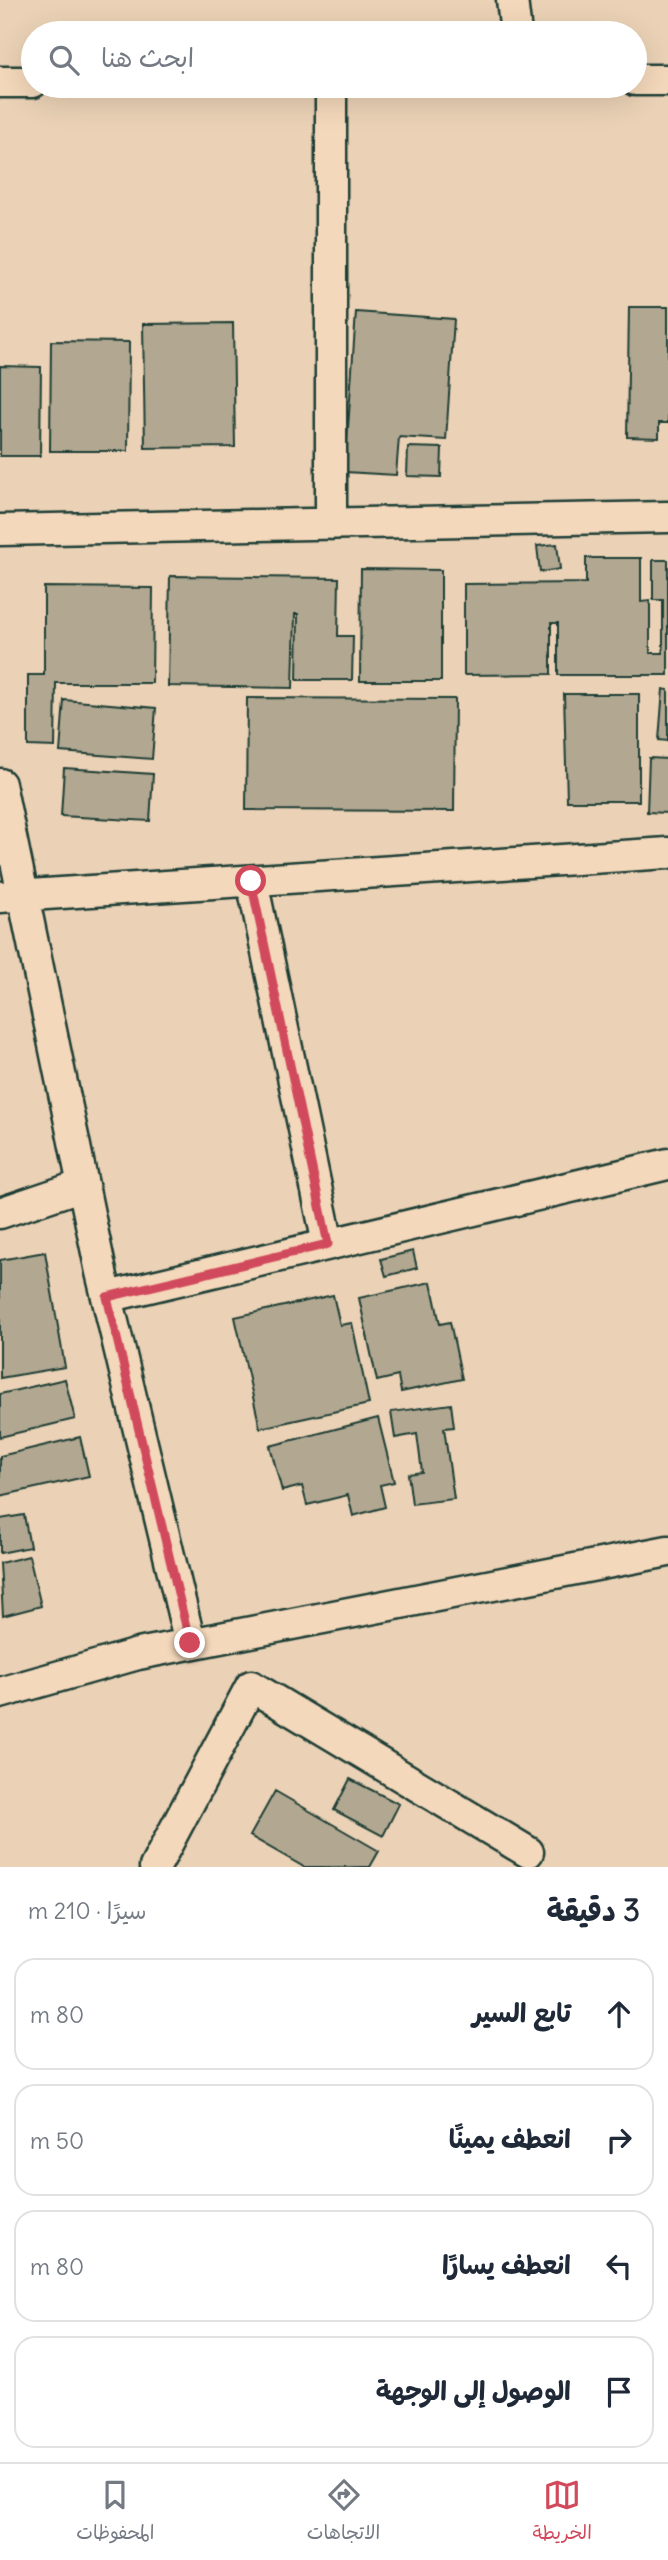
<!DOCTYPE html>
<html lang="ar">
<meta charset="utf-8">
<style>
body{margin:0;font-family:Delius,"Playpen Sans Arabic",sans-serif;background:#f2f2f3;color:#1f2937;direction:rtl}
.stop{position:absolute;width:21px;height:21px;margin:-16px;border:5px solid #d1495b;border-radius:50%;background:#fff}
.stop.end{background:#d1495b;border-color:#fff;box-shadow:0 2px 7px #0008}
.list{margin:0;padding:0;list-style:none}
h2{display:flex;justify-content:space-between;align-items:center;height:91px;margin:0;padding:0 28px;font-size:30px}
h2 small{font-size:23px;font-weight:400;color:#747a83}
.list li{display:grid;grid-template-columns:46px 1fr auto;gap:21px;align-items:center;box-sizing:border-box;height:112px;margin:0 14px 14px;padding:0 14px;border:2px solid #e0e1e3;border-radius:21px}
.list b{display:block;font-size:26px;white-space:nowrap}
.list em{font-size:23px;font-style:normal;color:#747a83}
.icon{flex:none;width:38px;height:38px;fill:none;stroke:currentColor;stroke-width:2;stroke-linecap:round;stroke-linejoin:round}
.map{position:relative;flex:none;width:668px;height:1867px;overflow:hidden;direction:ltr}
.search{position:absolute;background:#fff;box-shadow:0 7px 28px #0002;left:21px;right:21px;top:21px;height:77px;display:flex;align-items:center;gap:18px;box-sizing:border-box;padding:0 24px;border-radius:38px;color:#747a83;font-size:26px}
.sheet{height:595px;background:#fff}
nav{display:flex;justify-content:space-around;align-items:center;box-sizing:border-box;height:98px;border-top:2px solid #e0e1e3;background:#fff;font-size:19px;color:#747a83}
nav a{display:grid;justify-items:center;gap:4px}
nav .on{color:#d1495b}
.map>svg:first-child{display:block}
.building{fill:#b2a891;stroke:#1f3d34;stroke-width:2}
.lines{fill:none;stroke-linecap:round;stroke-linejoin:round}
.street-casing{stroke:#1f3d34;stroke-width:35}
.street{stroke:#f4d8bb;stroke-width:30}
.route{stroke:#d1495b;stroke-width:9}
</style>
<div class="map">
<svg width="668" height="1867" viewBox="0 0 668 1867">
<rect width="100%" height="100%" fill="#ebd2b6"/>
<filter id="ink" filterUnits="userSpaceOnUse"><feTurbulence type="fractalNoise" baseFrequency=".0143" numOctaves="2"/><feDisplacementMap in="SourceGraphic" scale="14" xChannelSelector="R" yChannelSelector="G"/><feConvolveMatrix kernelMatrix="1 2 1 2 8 2 1 2 1" color-interpolation-filters="sRGB"/></filter>
<g filter="url(#ink)">
<!-- building -->
<path class="building" d="M629 307H668V423H659V438L627 437Z
M356 312 454 319 446 440 399 437 396 475 345 472Z
M233 323 235 447 145 448 143 324Z
M51 341 129 342 128 451H50Z
M0 366 41 367 40 456H0Z
M408 447 442 448 441 477 407 476Z
M557 544 560 569 540 572 537 546Z
M586 558H641V602L650 601V653H663V600H653V560H668V675H558V623H551V674L464 675V584L586 583Z
M361 569 441 570V681H360Z
M170 576 339 578 338 636H353L352 680H297L298 614H295L293 688 168 686Z
M44 587 153 588 152 683H56L55 747 28 746V675H44Z
M663 689 668 690V741L659 740Z
M564 694H639V801H567Z
M247 698 455 699 454 811 246 810Z
M64 700 156 708 152 759 60 752Z
M649 758 668 759V813L647 812Z
M64 768 153 774 150 821 61 816Z
M413 1251 417 1268 386 1276 381 1259Z
M45 1252 65 1367 0 1378V1260Z
M431 1282 440 1324 450 1322 462 1379 401 1392 398 1376 377 1381 359 1298Z
M333 1295 340 1325 352 1323 369 1404 260 1428 235 1317Z
M65 1379 75 1419 0 1437V1394Z
M451 1404 454 1427 444 1428 454 1499 412 1504 408 1474 422 1472 417 1434 395 1438 391 1412Z
M378 1418 394 1482 380 1485 385 1507 353 1516 348 1495 307 1505 302 1486 282 1491 270 1446Z
M80 1437 89 1476 0 1496V1456Z
M24 1515 30 1547 0 1553V1519Z
M29 1556 41 1606 3 1616 0 1563Z
M350 1779 399 1804 383 1836 334 1810Z
M275 1791 379 1851 370 1867H304L250 1836Z"/>
<g class="lines">
<defs>
<path id="street" d="M512 0 516 33
M635 80H668
M0 82H33
M331 524V86
M0 530 668 517
M0 784 101 1272 190 1643
M252 881 328 1244
M0 897 668 853
M0 1213 83 1185
M107 1297 668 1164
M0 1693 138 1654 668 1551
M155 1867 251 1686 528 1852"/>
</defs>
<!-- street casing -->
<use href="#street" class="street-casing"/>
<!-- street -->
<use href="#street" class="street"/>
</g>
</g>
<g class="lines" filter="url(#ink)">
<!-- route -->
<path class="route" d="M190 1643 107 1297 328 1244 251 881"/>
</g>
</svg>
<div class="stop" style="left:251px;top:881px"></div>
<div class="stop end" style="left:190px;top:1643px"></div>
<div class="search"><svg class="icon" aria-label="search" viewBox="0 0 24 24"><circle cx="10" cy="10" r="6"/><path d="M15 15l6 6"/></svg>ابحث هنا</div>
</div>
<section class="sheet">
<h2>3 دقيقة<small>سيرًا · 210 m</small></h2>
<ul class="list">
<li><svg class="icon" aria-label="ahead" viewBox="0 0 24 24"><path d="M12 20V5M6 11l6-6 6 6"/></svg><div><b>تابع السير</b></div><em>80 m</em></li>
<li><svg class="icon" aria-label="right" viewBox="0 0 24 24"><path d="M7 20v-9h11M14 6l5 5-5 5"/></svg><div><b>انعطف يمينًا</b></div><em>50 m</em></li>
<li><svg class="icon" aria-label="left" viewBox="0 0 24 24"><path d="M17 20v-9H6M10 6l-5 5 5 5"/></svg><div><b>انعطف يسارًا</b></div><em>80 m</em></li>
<li><svg class="icon" aria-label="arrive" viewBox="0 0 24 24"><path d="M6 21V4h12l-3 4 3 4H6"/></svg><div><b>الوصول إلى الوجهة</b></div></li>
</ul>
</section>
<nav>
<a class="on"><svg class="icon" aria-label="map" viewBox="0 0 24 24"><path d="M3 6l6-2 6 2 6-2v14l-6 2-6-2-6 2zM9 4v14M15 6v14"/></svg>الخريطة</a>
<a><svg class="icon" aria-label="directions" viewBox="0 0 24 24"><path d="M12 3l9 9-9 9-9-9zM9 14v-3h6M13 9l2 2-2 2"/></svg>الاتجاهات</a>
<a><svg class="icon" aria-label="saved" viewBox="0 0 24 24"><path d="M7 4h10v16l-5-4-5 4z"/></svg>المحفوظات</a>
</nav>
